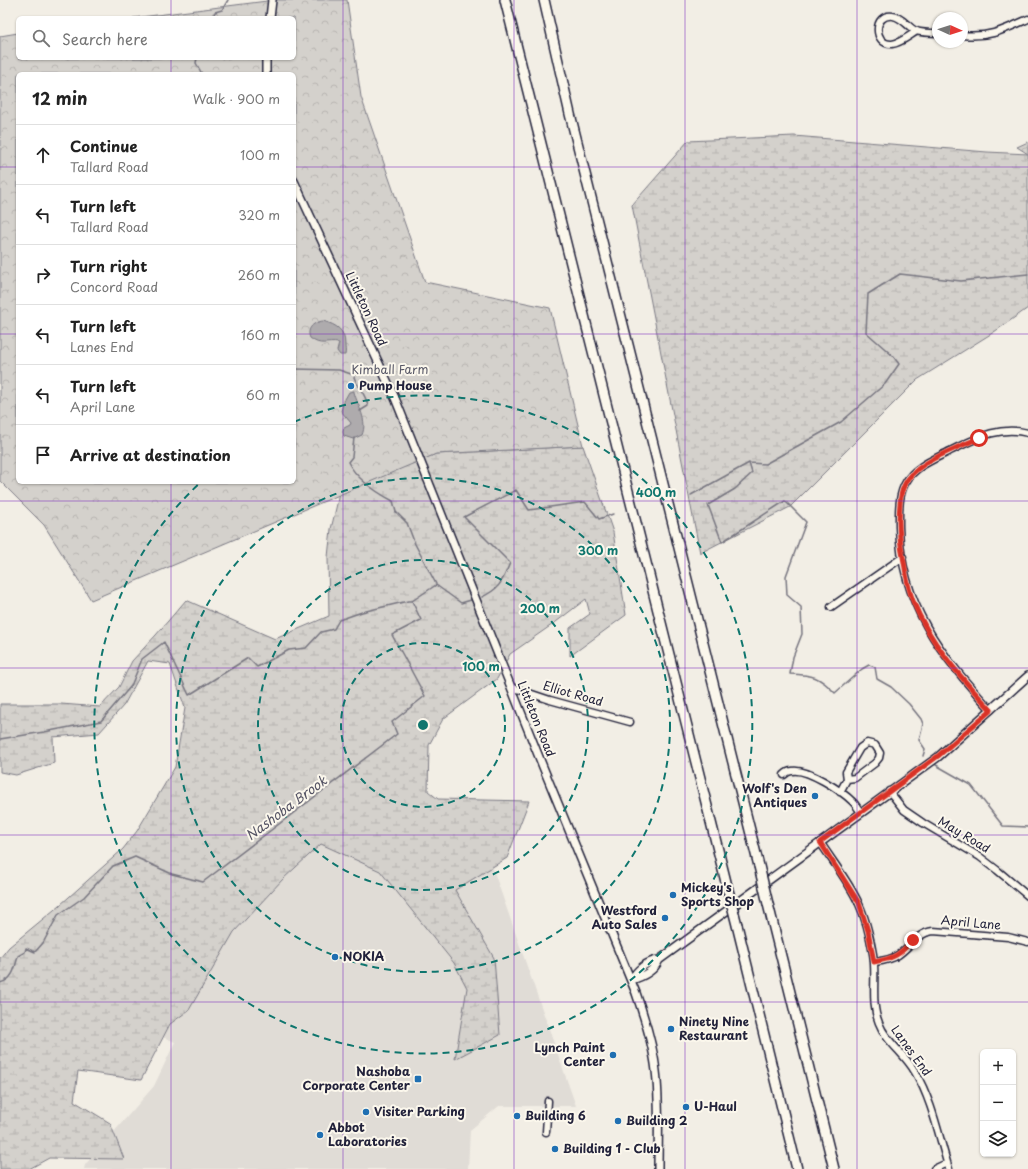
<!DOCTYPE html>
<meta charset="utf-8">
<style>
body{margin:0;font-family:"Playpen Sans",sans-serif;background:#f6f6f6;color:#222}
.controls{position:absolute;right:12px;bottom:12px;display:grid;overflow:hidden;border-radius:6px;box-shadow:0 1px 3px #0004}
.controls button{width:36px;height:36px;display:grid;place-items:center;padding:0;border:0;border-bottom:1px solid #e0e0e0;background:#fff;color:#222;font:20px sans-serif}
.compass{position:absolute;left:932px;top:12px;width:36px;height:36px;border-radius:50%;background:#fff;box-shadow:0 1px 3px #0004;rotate:93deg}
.stop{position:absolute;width:12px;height:12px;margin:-9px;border:3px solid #d93025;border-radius:50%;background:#fff}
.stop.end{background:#d93025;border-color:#fff;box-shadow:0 1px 4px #0008}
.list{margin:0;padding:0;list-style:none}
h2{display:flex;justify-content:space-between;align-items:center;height:52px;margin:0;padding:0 16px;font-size:17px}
h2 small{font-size:13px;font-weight:400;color:#767676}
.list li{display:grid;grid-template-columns:26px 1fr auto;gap:12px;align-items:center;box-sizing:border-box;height:60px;padding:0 16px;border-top:1px solid #e0e0e0}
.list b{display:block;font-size:15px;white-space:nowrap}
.list p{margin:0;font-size:13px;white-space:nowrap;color:#767676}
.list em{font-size:13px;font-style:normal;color:#767676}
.icon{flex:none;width:22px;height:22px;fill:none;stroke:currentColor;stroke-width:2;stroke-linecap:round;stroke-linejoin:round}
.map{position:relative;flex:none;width:1028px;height:1169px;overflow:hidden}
.search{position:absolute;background:#fff;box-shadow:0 1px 3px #0004;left:16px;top:16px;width:280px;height:44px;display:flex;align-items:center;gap:10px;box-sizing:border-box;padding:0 14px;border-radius:6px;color:#767676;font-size:15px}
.panel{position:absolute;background:#fff;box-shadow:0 1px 3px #0004;left:16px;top:72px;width:280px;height:412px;border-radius:6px}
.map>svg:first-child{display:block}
.built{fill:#e0dcd6}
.wetland{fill:url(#wetland-marsh);stroke:#7b7a84}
.park{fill:url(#park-crowns);stroke:#7b7a84;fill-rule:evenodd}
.water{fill:#aeabad;stroke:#76747f}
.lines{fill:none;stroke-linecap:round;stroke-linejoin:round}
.stream{stroke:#76747f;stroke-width:1.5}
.minor-casing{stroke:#22223b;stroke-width:9}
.major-casing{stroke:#22223b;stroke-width:10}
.highway-casing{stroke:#22223b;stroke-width:12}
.minor{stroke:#fbf7ec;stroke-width:6}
.major{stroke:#fbf7ec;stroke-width:7}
.highway{stroke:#fbf7ec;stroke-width:9}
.highway-bridge-casing{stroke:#22223b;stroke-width:12;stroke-linecap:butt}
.highway-bridge{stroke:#fbf7ec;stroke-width:9}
.route{stroke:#d93025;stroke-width:5}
.grid{fill:none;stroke:#7b2cbf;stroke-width:1;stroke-opacity:0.55}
.ring{fill:none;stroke:#0f766e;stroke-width:2;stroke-dasharray:7 5}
.poi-dot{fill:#1f6fb2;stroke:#fbf7ec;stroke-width:1.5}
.labels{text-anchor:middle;stroke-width:4;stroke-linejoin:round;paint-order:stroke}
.street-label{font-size:12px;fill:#22223b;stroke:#fbf7ec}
.park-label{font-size:12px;fill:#575766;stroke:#fbf7ec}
.poi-label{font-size:12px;font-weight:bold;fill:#22223b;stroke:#fbf7ec;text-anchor:start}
.water-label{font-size:13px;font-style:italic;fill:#535263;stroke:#fbf7ec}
.centre{fill:#0f766e;stroke:#fbf7ec;stroke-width:2}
.ring-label{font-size:12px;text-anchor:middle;font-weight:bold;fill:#0f766e;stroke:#fbf7ec;stroke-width:4;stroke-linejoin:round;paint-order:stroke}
</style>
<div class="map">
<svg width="1028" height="1169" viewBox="0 0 1028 1169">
<defs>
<pattern id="wetland-marsh" width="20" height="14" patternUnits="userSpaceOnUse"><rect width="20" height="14" fill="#d4d1cc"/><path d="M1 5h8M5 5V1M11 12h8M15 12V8" fill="none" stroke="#b6b3b0"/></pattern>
<pattern id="park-crowns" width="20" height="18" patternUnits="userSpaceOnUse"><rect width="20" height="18" fill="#d4d1cc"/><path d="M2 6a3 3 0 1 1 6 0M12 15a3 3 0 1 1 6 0" fill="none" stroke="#b6b3b0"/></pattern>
</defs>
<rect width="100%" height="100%" fill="#f2eee5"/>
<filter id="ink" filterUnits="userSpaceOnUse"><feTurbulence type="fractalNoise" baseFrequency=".025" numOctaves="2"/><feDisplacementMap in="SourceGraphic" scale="8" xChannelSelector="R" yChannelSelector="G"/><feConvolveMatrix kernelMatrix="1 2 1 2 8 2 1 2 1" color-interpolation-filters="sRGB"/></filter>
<g filter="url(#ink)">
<!-- built -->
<path class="built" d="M408 749 419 806 473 812 576 1106H499L470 1130 468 1169H84L85 1165 154 1086 175 1042 151 1032 138 1016Z"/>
<!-- wetland -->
<path class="wetland" d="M794 136 987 152 1028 154V308L994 332 917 380 790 507 700 553 632 205 688 141Z
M583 446 613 532 626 615 570 656V628L590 614 586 599 556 622 510 654 497 679 443 719 429 745 428 791 438 799 529 801 507 858 455 890 494 958 500 1035 455 1059 467 988 454 963 380 871 321 844 283 879 234 932 189 1010 170 1024 141 1080 78 1071 74 1101 110 1123 124 1159 49 1158 29 1169H0V958L9 947 60 905 123 849 137 831 175 767 185 708 170 664 148 661 124 705 99 733 53 737 54 763 16 775 0 772V704H61L100 707 119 687 132 661 156 635 186 600 275 639 329 616 328 557 331 529 337 504 343 465 414 463 436 454Z"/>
<!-- park -->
<path class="park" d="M275 0H347L361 97 425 282 550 308 583 446 436 454 91 600 44 525 0 481V36L18 33V58H294V18H133ZM18 74H294V482H18Z
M1028 142V154L1017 147Z"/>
<!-- water -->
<path class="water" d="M323 321C337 325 345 330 345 345 345 348 346 351 345 355H340L337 351 339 343C326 341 321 347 310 338 306 328 314 322 323 321Z
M349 392 354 391V392C358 407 368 420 362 435L353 439 344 436 343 432 344 428 350 425 351 423 341 411 344 401Z"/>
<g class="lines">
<!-- stream -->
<path class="stream" d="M212 18 215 12 222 10 228 0
M197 58 196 63 202 74
M294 369 339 370 351 374
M354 377C358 388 366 394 368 406L360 411
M354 438 352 457 348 462C357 480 376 492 393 501L396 512 407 523 415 544 436 584
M749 463 752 473 735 489 708 505 722 542 785 501 806 522 786 576 787 595 801 607 802 634 793 657 790 674C813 675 819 676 835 693L862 669 869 665 875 667 877 679 891 687 909 704 921 719 923 724 919 740 925 749 923 756
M691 495 749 463 765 464 841 422 885 384 899 364 893 356 866 332 868 294 900 274 961 281 1028 274
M482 597C501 588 502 581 510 563L464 517 516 490 529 510 585 502 599 519 613 514
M0 739 44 732 101 721 131 686 142 659 164 642 189 695 248 658 257 667 289 650 306 648 321 632 334 629 339 620 362 612 408 601H412
M936 765 971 785 1003 826 1028 827
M0 983C13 980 15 968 18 956L25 952 26 948 35 952 43 943 58 915 84 897 113 866 135 857 172 874 203 882 397 734 392 722 425 696 392 635 421 620 412 601 436 585 461 603 471 600"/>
<defs>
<path id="minor" d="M917 31C910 35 901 43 892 44 873 45 873 13 893 16 902 17 908 27 916 31 922 33 932 33 938 33
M962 35C989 38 1004 30 1028 19
M831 607 903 557
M511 687 550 700 630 722
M991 710C941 655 901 605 899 527 899 513 898 495 906 482 915 466 935 459 950 451 975 439 999 425 1028 433
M784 775C786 773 789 771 792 771 807 768 842 791 853 802 856 805 858 809 861 812
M889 791 904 810 923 823 980 857 997 870 1028 896
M840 792 847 779 855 778 875 763 879 758 880 753 875 745 867 743 860 748 846 772 847 779
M820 842C833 862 849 882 859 904 866 919 870 937 873 954 877 977 870 1001 879 1023 886 1042 905 1054 915 1072 932 1100 939 1137 949 1169
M874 962C882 961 891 960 898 955 911 946 917 933 933 931L1008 937 1028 942
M546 1132 548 1101
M934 1169 947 1163"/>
<path id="major" d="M270 18 272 0
M266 58V74
M294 181 395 398 543 767 636 993C645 1019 653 1044 656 1071 660 1103 658 1136 658 1169
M631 980C642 977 654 971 659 960L938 757 1028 676
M631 980C637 970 647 961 659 960"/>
<path id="highway" d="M505 0 727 886
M544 0 570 114 759 866
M768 904 834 1169
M737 925 797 1169"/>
</defs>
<!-- minor casing -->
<use href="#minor" class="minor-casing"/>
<!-- major casing -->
<use href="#major" class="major-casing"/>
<!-- highway casing -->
<use href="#highway" class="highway-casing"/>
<!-- minor -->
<use href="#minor" class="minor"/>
<!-- major -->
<use href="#major" class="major"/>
<!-- highway -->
<use href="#highway" class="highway"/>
<defs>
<path id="highway-bridge" d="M759 866 768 904
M727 886 737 925"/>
</defs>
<!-- highway-bridge casing -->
<use href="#highway-bridge" class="highway-bridge-casing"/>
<!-- highway-bridge -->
<use href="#highway-bridge" class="highway-bridge"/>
</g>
</g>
<g class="lines" filter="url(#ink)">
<!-- route -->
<path class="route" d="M913 940C899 955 895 958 874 962L868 931 859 903 820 842 938 756 991 710C961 678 929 642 913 601 908 589 906 575 904 562 901 548 899 534 899 520 900 506 899 491 908 479 922 460 957 448 979 438"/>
</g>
<!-- grid -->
<path class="grid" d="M171 0V18M343 0V1169M514 0V1169M685 0V1169M857 0V1169M171 58V74M0 167H18M294 167H1028M0 334H18M294 334H1028M171 482V1169M0 501H1028M0 668H1028M0 835H1028M0 1002H1028"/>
<!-- distance rings -->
<g class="ring">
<circle cx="423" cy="725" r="82"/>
<circle cx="423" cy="725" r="165"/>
<circle cx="423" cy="725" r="247"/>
<path d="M294 422A329 329 0 1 1 201 482"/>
</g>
<!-- markers -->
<g class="poi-dot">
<circle cx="351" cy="386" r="4"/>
<circle cx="815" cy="796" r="4"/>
<circle cx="673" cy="895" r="4"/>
<circle cx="665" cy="918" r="4"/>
<circle cx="335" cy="957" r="4"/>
<circle cx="671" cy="1029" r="4"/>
<circle cx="613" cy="1055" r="4"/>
<rect x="414" y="1075" width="8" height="8" rx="2"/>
<circle cx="686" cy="1107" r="4"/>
<circle cx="366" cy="1112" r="4"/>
<circle cx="517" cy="1116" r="4"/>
<circle cx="618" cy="1121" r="4"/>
<circle cx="320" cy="1135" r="4"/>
<circle cx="555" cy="1149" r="4"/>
</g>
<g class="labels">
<!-- street labels -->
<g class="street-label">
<text transform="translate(366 309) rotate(65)" y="4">Littleton Road</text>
<text transform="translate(573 694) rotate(16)" y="4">Elliot Road</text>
<text transform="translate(536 719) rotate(68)" y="4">Littleton Road</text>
<text transform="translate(964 835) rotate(31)" y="4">May Road</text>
<text transform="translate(971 923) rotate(5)" y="4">April Lane</text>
<text transform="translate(911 1051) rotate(54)" y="4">Lanes End</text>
</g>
<!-- park labels -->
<g class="park-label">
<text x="390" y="374">Kimball Farm</text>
</g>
<!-- poi labels -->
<g class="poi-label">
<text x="359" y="390">Pump House</text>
<text x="807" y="793" text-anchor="end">Wolf's Den<tspan x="807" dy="14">Antiques</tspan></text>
<text x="681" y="892">Mickey's<tspan x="681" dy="14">Sports Shop</tspan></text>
<text x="657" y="915" text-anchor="end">Westford<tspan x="657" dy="14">Auto Sales</tspan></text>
<text x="343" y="961">NOKIA</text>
<text x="679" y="1026">Ninety Nine<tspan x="679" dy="14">Restaurant</tspan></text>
<text x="605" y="1052" text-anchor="end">Lynch Paint<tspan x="605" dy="14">Center</tspan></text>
<text x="410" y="1076" text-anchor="end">Nashoba<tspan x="410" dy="14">Corporate Center</tspan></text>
<text x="694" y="1111">U-Haul</text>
<text x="374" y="1116">Visiter Parking</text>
<text x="525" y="1120">Building 6</text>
<text x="626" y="1125">Building 2</text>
<text x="328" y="1132">Abbot<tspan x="328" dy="14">Laboratories</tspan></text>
<text x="563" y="1153">Building 1 - Club</text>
</g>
<!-- water labels -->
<g class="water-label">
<text transform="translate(286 808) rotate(-37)" y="5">Nashoba Brook</text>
</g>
</g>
<circle cx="423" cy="725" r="6" class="centre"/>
<g class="ring-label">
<text x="656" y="497">400 m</text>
<text x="598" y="555">300 m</text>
<text x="540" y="613">200 m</text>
<text x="481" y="671">100 m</text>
</g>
</svg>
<div class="controls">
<button>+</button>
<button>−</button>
<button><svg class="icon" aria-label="layers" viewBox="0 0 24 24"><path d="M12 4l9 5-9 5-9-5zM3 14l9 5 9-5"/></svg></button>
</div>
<svg class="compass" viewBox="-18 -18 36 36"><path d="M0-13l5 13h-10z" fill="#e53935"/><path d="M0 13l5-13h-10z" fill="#767676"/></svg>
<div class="stop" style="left:979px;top:438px"></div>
<div class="stop end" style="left:913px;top:940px"></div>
<div class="search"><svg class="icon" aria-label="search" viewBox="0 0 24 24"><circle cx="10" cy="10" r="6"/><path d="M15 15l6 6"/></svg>Search here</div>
<section class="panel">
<h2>12 min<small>Walk · 900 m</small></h2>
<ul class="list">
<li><svg class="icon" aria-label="ahead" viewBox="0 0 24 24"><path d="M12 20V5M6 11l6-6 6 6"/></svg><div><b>Continue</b><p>Tallard Road</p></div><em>100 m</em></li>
<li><svg class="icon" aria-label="left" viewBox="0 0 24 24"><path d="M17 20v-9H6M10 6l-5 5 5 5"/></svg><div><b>Turn left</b><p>Tallard Road</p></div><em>320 m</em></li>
<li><svg class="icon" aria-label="right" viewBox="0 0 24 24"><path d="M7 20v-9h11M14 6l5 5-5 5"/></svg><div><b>Turn right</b><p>Concord Road</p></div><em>260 m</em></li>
<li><svg class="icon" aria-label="left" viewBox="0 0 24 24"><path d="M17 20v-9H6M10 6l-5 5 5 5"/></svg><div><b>Turn left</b><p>Lanes End</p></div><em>160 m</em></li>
<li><svg class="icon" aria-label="left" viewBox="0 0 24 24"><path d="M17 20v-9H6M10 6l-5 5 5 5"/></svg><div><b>Turn left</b><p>April Lane</p></div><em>60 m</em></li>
<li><svg class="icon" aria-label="arrive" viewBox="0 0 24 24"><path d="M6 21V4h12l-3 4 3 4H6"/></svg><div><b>Arrive at destination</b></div></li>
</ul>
</section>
</div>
